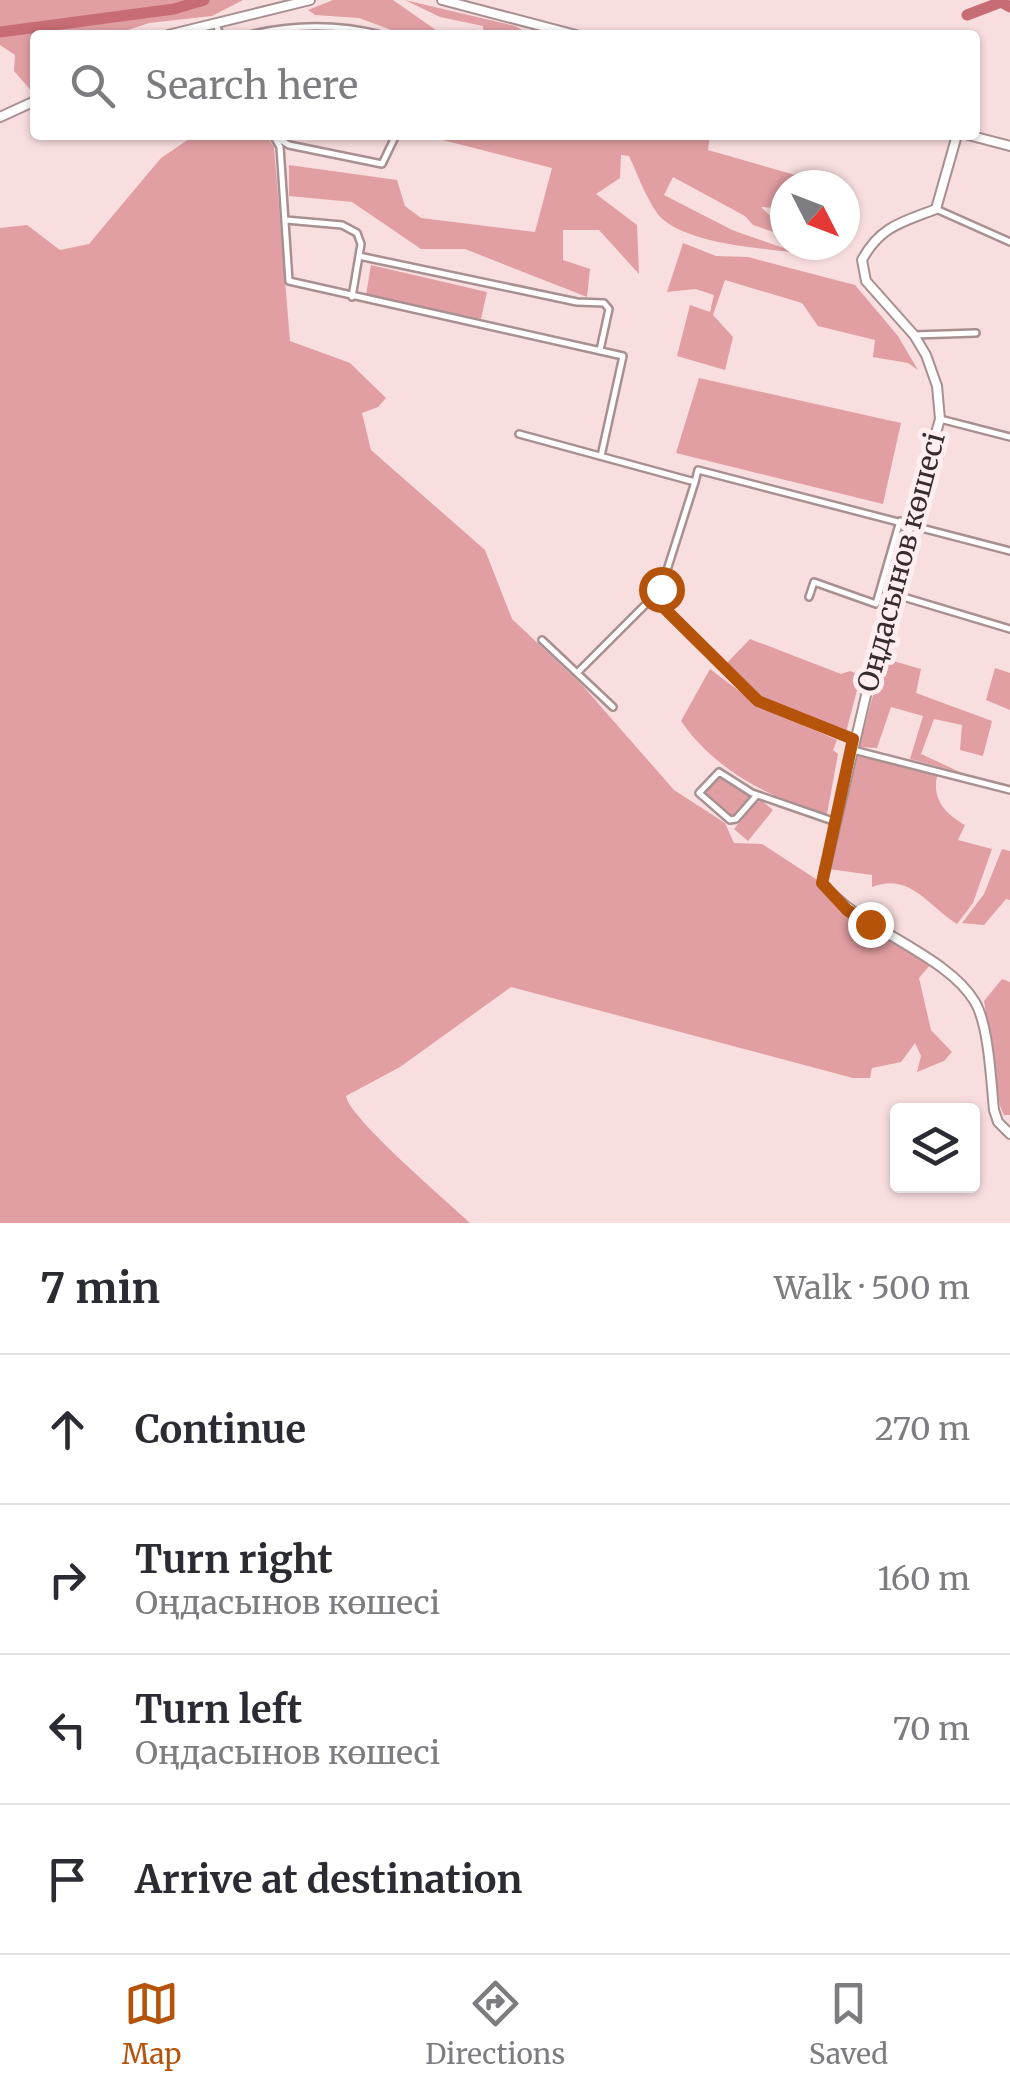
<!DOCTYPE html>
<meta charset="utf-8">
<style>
body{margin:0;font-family:Merriweather,serif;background:#f7f7f7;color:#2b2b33}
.controls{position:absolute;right:30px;bottom:30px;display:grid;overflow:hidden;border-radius:10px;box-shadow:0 2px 8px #0004}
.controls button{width:90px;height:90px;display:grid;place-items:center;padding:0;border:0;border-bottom:2px solid #e1e1e2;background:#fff;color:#2b2b33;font:50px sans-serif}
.compass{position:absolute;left:770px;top:170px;width:90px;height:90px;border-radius:50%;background:#fff;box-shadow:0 2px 8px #0004;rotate:132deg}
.stop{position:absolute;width:30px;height:30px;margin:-22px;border:8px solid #b45309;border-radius:50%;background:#fff}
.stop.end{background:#b45309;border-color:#fff;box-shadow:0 2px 10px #0008}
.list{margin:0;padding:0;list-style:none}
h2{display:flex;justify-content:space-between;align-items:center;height:130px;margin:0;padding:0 40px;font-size:42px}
h2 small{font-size:32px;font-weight:400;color:#7c7c81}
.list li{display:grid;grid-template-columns:65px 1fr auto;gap:30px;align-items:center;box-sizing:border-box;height:150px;padding:0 40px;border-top:2px solid #e1e1e2}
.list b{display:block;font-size:38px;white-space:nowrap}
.list p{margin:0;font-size:32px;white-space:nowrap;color:#7c7c81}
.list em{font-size:32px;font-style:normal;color:#7c7c81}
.icon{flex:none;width:55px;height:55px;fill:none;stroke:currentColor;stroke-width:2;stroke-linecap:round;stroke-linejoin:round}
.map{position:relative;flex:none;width:1010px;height:1223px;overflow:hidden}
.search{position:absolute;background:#fff;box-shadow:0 2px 8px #0004;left:30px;right:30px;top:30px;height:110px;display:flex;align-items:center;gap:25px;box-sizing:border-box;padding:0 35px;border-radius:10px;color:#7c7c81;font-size:38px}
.sheet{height:730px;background:#fff}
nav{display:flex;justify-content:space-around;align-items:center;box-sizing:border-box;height:140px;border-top:2px solid #e1e1e2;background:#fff;font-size:28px;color:#7c7c81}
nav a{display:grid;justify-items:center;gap:5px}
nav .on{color:#b45309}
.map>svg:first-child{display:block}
.green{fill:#e19fa3}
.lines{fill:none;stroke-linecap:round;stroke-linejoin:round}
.river{stroke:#c76c74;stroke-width:11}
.street-casing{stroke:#a89091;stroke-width:10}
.secondary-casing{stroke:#a89091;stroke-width:12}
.street{stroke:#fff;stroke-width:5}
.secondary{stroke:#fff;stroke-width:8}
.route{stroke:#b45309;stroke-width:12}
.labels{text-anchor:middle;stroke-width:10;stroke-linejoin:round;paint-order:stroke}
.street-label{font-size:28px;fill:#362c2d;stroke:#feeeef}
</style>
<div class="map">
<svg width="1010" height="1223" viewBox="0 0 1010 1223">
<rect width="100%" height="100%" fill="#f9dedf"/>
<!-- green -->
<path class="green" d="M0 0H243L212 16 149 23 113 35H35L34 94 14 71 15 55 0 45Z
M333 0H393L443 35H405L359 18 315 15 308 10Z
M405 0 515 26 531 35H484L483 26 440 17Z
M195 135H266L274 147 290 341 350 363 386 398 378 407 362 413 371 450 485 550 512 619 582 685 674 790 725 823 734 843 762 844 822 883 847 910 931 964 919 978 931 1030 952 1052 944 1061 917 1072 921 1056 915 1043 901 1062 872 1068 870 1078H853L511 987 400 1067 346 1096C349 1118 448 1202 470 1223H0V228L27 225 60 250 89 244 161 158Z
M423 135H710L708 150 802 177 805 185H785V209L761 207 785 230V236L753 225 745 216 673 177 664 195 732 230 798 253C762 248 680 244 657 213 645 196 638 175 629 156L621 155 620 178 596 194 637 225 639 274 599 230H563V260L590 269 587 297 465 249H421L352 202 289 196V165L397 180 405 206 421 218 535 232 552 168Z
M683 243 716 256 748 257 855 285 898 336 918 370 908 363 873 357 875 340 818 326 802 303 725 280 713 315 733 337 725 370 677 356 690 305 710 312 714 295 695 289 667 292Z
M371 265 487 292 481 319 366 295Z
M699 378 901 423 883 504 676 453Z
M750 639 841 674 850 671 861 675 846 732 759 697 724 666Z
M883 658 921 669 916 693 992 721 983 756 960 750 962 725 934 719 921 754 960 772 910 759 923 716 891 707 877 748 859 747Z
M995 668 1010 673V710L986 700Z
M710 669 759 706 837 740 833 750 838 754 827 814C770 799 715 770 681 721Z
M858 756 937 776C932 799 945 814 965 825L958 840 992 849 973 903 957 924C928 906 910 872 872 887V875L829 869Z
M721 776 751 797 736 817 728 816 704 793Z
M762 801 773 810 748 841 734 829 756 802Z
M1002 849 1010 851V900L1006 899 984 925 962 923 984 894Z
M1002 979 1010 982V1115H1004L1000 1106 984 1001Z"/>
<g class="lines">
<!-- river -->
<path class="river" d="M967 15 1001 2 1010 7
M0 32 174 9 204 0"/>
<defs>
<path id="street" d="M216 24 220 35
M249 35C294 24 338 24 382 35
M273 135 280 147 289 281 623 356 601 456
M276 137 289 145 382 164 396 135
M936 209 1010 242
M286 220 342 225 357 233 361 244 352 297
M359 256 577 302 604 303 609 309 600 350
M914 335 976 333
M940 419 1010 437
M519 434 695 482 698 470 1010 551
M890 593 1010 629
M809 597 814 582 876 604 900 521
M654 599 758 701 853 739
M542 640 613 707
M578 672 661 589 695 482
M853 750 1010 790
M757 795 736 819 730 820 699 793 719 772 752 793 833 821"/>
<path id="secondary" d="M442 0 576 35
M168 35 310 0
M0 117 35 101
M957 135 936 209C903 222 880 226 862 260L866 281 914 335 926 355 937 386 940 419 890 593 822 883C860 930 947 954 975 1002 989 1026 991 1081 994 1110L998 1122 1010 1134
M968 135 1010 146"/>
</defs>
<!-- street casing -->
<use href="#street" class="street-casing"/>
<!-- secondary casing -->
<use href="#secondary" class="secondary-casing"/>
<!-- street -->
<use href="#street" class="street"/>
<!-- secondary -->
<use href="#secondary" class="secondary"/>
</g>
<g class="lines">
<!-- route -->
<path class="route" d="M661 589 654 598 758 701 853 739 822 883 847 910 870 924"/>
</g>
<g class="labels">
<!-- street labels -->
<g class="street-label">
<text transform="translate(901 562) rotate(-75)" y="10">Оңдасынов көшесі</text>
</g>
</g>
</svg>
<div class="controls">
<button><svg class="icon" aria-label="layers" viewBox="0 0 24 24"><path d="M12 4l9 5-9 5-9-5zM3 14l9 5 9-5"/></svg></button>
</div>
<svg class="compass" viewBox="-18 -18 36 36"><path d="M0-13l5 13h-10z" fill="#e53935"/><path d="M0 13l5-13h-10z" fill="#7c7c81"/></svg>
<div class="stop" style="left:661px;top:589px"></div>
<div class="stop end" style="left:870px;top:924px"></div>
<div class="search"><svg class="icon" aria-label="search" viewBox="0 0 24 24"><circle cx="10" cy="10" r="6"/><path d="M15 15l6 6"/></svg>Search here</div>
</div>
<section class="sheet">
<h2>7 min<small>Walk · 500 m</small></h2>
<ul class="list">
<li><svg class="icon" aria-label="ahead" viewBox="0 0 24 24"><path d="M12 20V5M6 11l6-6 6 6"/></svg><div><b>Continue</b></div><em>270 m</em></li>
<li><svg class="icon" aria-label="right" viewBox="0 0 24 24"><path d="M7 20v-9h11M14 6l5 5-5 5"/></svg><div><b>Turn right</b><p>Оңдасынов көшесі</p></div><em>160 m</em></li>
<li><svg class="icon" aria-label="left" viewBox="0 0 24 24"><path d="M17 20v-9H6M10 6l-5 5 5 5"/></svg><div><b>Turn left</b><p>Оңдасынов көшесі</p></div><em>70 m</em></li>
<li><svg class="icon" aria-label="arrive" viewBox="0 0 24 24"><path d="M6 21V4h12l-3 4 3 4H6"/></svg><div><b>Arrive at destination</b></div></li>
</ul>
</section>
<nav>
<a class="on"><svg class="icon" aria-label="map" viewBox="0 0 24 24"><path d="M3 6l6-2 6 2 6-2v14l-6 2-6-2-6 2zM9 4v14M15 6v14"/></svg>Map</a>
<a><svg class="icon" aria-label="directions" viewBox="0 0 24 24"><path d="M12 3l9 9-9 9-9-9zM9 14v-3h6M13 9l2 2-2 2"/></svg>Directions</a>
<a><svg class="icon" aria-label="saved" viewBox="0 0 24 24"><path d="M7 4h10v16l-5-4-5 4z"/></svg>Saved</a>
</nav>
